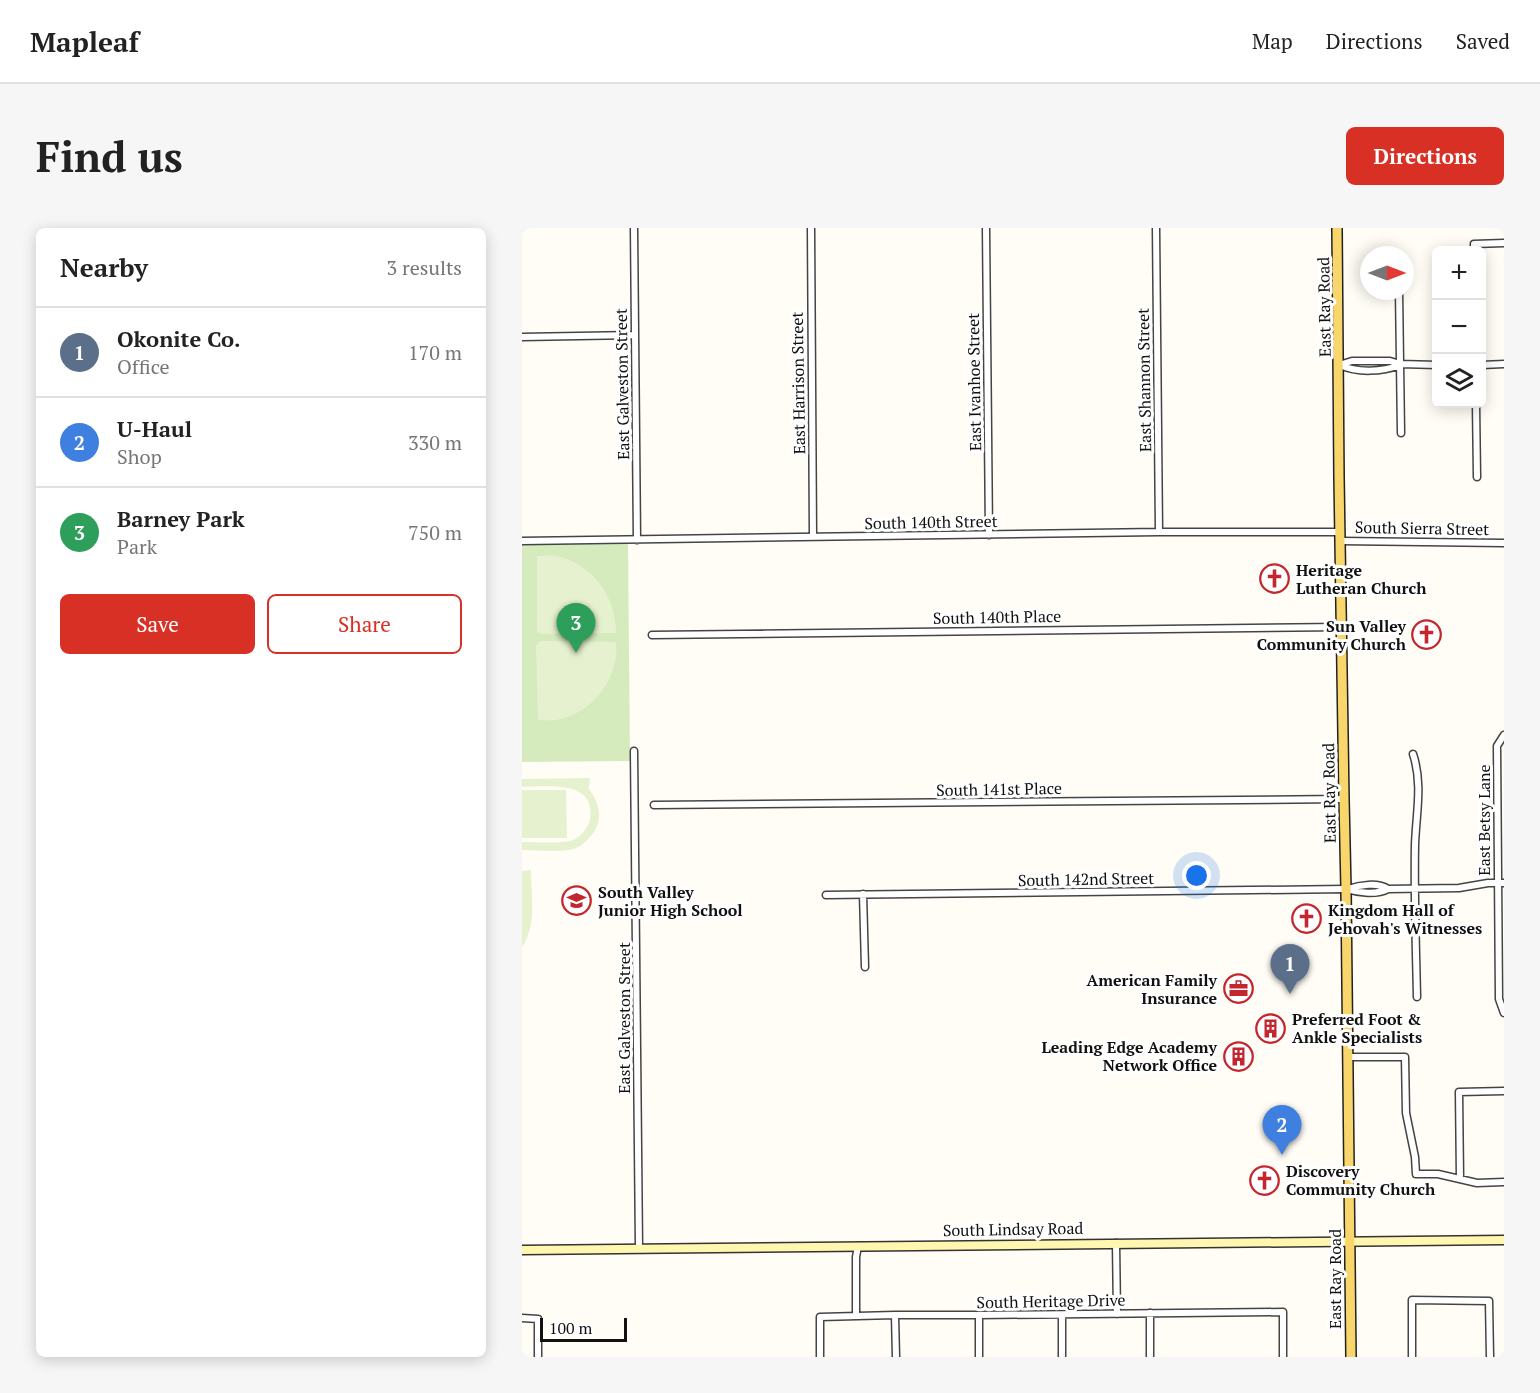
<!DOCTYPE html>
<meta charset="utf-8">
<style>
body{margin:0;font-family:"PT Serif",serif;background:#f6f6f6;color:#222}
.controls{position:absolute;right:18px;top:18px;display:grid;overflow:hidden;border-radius:9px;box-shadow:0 3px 15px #0003}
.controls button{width:54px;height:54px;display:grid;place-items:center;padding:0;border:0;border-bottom:2px solid #e0e0e0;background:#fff;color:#222;font:30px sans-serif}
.compass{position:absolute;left:838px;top:18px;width:54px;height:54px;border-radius:50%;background:#fff;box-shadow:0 3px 15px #0003;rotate:90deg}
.scale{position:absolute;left:18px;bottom:15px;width:87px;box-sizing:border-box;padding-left:6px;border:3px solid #111;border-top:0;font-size:16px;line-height:21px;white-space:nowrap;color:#111;-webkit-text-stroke:4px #fff;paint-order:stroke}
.you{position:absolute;left:675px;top:648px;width:21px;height:21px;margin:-15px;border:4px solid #fff;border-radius:50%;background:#1a73e8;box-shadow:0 0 0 9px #1a73e833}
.badge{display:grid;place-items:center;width:39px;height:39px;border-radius:50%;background:#d93025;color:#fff;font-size:20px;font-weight:700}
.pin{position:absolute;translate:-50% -50px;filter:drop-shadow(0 2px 3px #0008)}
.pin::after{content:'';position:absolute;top:32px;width:21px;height:18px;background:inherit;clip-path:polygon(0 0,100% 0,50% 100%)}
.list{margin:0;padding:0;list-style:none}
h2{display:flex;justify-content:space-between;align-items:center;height:78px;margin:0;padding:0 24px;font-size:26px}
h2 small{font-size:20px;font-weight:400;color:#767676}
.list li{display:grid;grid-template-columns:39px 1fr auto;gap:18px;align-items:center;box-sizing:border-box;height:90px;padding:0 24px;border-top:2px solid #e0e0e0}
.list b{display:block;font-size:22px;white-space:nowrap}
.list p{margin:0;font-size:20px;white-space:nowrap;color:#767676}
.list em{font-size:20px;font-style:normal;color:#767676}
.actions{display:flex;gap:12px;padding:18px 24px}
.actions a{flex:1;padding:14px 0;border:2px solid #d93025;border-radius:9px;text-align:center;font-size:21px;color:#d93025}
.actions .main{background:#d93025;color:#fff}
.icon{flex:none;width:33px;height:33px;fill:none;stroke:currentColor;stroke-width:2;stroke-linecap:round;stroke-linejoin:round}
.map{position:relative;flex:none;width:982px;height:1129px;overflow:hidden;border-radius:9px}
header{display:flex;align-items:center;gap:36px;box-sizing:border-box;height:84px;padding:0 30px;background:#fff;border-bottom:2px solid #e0e0e0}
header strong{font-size:28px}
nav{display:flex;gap:33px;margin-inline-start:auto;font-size:21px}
.intro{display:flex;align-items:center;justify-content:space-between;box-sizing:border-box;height:144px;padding:0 36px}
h1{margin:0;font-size:42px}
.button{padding:15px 27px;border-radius:9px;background:#d93025;color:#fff;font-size:21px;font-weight:700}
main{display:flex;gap:36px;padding:0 36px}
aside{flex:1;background:#fff;border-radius:9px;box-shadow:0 3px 15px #0003}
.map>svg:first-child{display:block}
.green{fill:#d5ebbd}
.pitch{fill:#e6f2cf}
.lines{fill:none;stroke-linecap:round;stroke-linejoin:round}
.stream{stroke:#3f96cf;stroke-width:1.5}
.minor-casing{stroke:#444;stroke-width:9}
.secondary-casing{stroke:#333;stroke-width:11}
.primary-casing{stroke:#222;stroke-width:12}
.minor{stroke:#fff;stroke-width:6}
.secondary{stroke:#fff6b0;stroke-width:8}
.primary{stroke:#f9d66b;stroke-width:9}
.labels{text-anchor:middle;stroke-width:6;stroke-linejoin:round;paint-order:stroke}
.street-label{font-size:16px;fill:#111;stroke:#fff}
.poi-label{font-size:16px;font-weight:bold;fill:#111;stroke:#fff;text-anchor:start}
</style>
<header>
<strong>Mapleaf</strong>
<nav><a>Map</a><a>Directions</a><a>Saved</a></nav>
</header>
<div class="intro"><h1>Find us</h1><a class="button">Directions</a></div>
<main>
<aside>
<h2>Nearby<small>3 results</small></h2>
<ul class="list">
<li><span class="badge" style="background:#5c6f8a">1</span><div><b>Okonite Co.</b><p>Office</p></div><em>170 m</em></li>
<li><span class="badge" style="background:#3f7fe0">2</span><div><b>U-Haul</b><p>Shop</p></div><em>330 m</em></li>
<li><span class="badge" style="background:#2e9e5b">3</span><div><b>Barney Park</b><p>Park</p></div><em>750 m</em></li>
</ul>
<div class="actions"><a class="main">Save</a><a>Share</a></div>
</aside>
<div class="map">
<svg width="982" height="1129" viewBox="0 0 982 1129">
<rect width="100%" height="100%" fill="#fffdf5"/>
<!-- green -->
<path class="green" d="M106 316 108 533 0 534V317Z"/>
<!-- pitch -->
<path class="pitch" d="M15 328C21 328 28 327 33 328 71 335 94 369 94 405L19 406 15 403Z
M18 413 94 414C94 420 95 427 93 433 88 460 67 484 39 491 32 493 23 492 16 492L14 417Z
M68 550 67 559 66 560C79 576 82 595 67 610 62 616 55 621 47 622 32 624 15 622 0 622V614C13 614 40 616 51 612 60 608 66 600 68 591 74 551 24 559 0 559V551Z
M0 562H44L45 610H0Z
M9 642C9 667 15 698 0 719V643Z"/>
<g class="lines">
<!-- stream -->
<path class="stream" d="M810 1044H816"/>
<defs>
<path id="minor" d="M112 0 115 312
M289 0 291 309
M464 0 467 307
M634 0 637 304
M952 22V16L982 15
M877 63 879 205
M0 109 113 107
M817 137 830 133H868L878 136 915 137
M818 137C835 145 860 144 878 137
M960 137 982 136
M954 176 955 249
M0 313 637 304H818
M818 313 982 315
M130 407 820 399
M982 507 975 518 977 771 982 785
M112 523 117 1020
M891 526C901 556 894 586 893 617 892 668 894 719 895 769
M132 577 822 571
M826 661C837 657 856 654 866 661L937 660 966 655H982
M341 666 343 739
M304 667 824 661C837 665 855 667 866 661
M826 829H883L884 885 893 929 894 946H916L955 955 982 954
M938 951 937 864 982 863
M594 1015 595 1086
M628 1085V1129
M334 1087V1029L336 1018
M373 1087 374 1129
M457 1087V1129
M540 1087V1129
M0 1090 16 1091V1129
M298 1129V1089L373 1087H457L761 1084V1129
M890 1129V1072L967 1073 968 1129"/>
<path id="secondary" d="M0 1022 982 1012"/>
<path id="primary" d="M815 0 817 249 822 571 824 661 829 1129"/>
</defs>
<!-- minor casing -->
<use href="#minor" class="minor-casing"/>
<!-- secondary casing -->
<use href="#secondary" class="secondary-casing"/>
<!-- primary casing -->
<use href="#primary" class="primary-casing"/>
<!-- minor -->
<use href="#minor" class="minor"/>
<!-- secondary -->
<use href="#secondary" class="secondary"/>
<!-- primary -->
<use href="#primary" class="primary"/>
</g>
<!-- icons -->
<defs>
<symbol id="church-ring" viewBox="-11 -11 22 22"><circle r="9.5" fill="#fff" stroke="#c4262e" stroke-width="1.5"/><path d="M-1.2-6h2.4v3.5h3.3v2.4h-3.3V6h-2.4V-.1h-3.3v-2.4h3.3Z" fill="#c4262e"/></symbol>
<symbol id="school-ring" viewBox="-11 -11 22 22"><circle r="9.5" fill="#fff" stroke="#c4262e" stroke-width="1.5"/><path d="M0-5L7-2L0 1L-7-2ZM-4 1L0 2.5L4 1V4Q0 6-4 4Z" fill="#c4262e"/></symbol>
<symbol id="office-ring" viewBox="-11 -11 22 22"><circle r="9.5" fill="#fff" stroke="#c4262e" stroke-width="1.5"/><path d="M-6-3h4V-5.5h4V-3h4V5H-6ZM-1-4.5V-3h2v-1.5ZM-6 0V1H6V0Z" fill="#c4262e"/></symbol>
<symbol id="building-ring" viewBox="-11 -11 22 22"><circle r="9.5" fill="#fff" stroke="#c4262e" stroke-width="1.5"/><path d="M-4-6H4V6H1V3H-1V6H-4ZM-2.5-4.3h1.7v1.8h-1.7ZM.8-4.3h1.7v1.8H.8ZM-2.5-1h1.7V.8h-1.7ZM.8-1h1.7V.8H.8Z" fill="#c4262e"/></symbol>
</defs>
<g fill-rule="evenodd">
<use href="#church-ring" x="736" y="334" width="33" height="33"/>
<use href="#church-ring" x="888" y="390" width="33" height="33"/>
<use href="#school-ring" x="38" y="656" width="33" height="33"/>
<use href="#church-ring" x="768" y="674" width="33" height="33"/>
<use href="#office-ring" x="700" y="744" width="33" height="33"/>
<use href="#building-ring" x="732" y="784" width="33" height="33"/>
<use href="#building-ring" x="700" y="812" width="33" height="33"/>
<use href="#church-ring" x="726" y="936" width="33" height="33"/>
</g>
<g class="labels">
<!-- street labels -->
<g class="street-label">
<text transform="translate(802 79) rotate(-91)" y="6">East Ray Road</text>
<text transform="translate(622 152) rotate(-91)" y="6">East Shannon Street</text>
<text transform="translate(452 154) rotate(-91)" y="6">East Ivanhoe Street</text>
<text transform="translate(276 155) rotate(-91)" y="6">East Harrison Street</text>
<text transform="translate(100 156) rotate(-91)" y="6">East Galveston Street</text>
<text transform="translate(409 294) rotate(-1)" y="6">South 140th Street</text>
<text transform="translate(900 300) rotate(1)" y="6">South Sierra Street</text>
<text transform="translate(475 389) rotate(-1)" y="6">South 140th Place</text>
<text transform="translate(477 561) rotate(-1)" y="6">South 141st Place</text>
<text transform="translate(807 565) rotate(-91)" y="6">East Ray Road</text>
<text transform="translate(962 592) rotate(-90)" y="6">East Betsy Lane</text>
<text transform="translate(564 651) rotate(-1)" y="6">South 142nd Street</text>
<text transform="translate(102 790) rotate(-90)" y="6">East Galveston Street</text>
<text transform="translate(491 1001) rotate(-1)" y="6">South Lindsay Road</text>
<text transform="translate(813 1051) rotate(-90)" y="6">East Ray Road</text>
<text transform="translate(529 1073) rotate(-1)" y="6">South Heritage Drive</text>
</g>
<!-- poi labels -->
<g class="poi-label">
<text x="774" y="348">Heritage<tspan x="774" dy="18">Lutheran Church</tspan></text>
<text x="884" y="404" text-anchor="end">Sun Valley<tspan x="884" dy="18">Community Church</tspan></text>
<text x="76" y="670">South Valley<tspan x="76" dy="18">Junior High School</tspan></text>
<text x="806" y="688">Kingdom Hall of<tspan x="806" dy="18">Jehovah's Witnesses</tspan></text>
<text x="695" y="758" text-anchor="end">American Family<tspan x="695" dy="18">Insurance</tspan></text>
<text x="770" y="797">Preferred Foot &amp;<tspan x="770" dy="18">Ankle Specialists</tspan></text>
<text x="695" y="825" text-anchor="end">Leading Edge Academy<tspan x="695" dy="18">Network Office</tspan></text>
<text x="764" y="949">Discovery<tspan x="764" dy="18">Community Church</tspan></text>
</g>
</g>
</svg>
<div class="controls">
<button>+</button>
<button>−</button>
<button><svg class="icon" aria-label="layers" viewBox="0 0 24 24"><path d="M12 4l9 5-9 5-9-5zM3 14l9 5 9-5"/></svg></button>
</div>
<svg class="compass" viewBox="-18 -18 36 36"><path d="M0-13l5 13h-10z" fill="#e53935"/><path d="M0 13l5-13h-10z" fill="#767676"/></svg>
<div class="scale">100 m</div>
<div class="you"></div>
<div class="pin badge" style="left:768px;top:766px;background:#5c6f8a">1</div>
<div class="pin badge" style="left:760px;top:927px;background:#3f7fe0">2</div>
<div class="pin badge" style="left:54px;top:425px;background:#2e9e5b">3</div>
</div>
</main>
